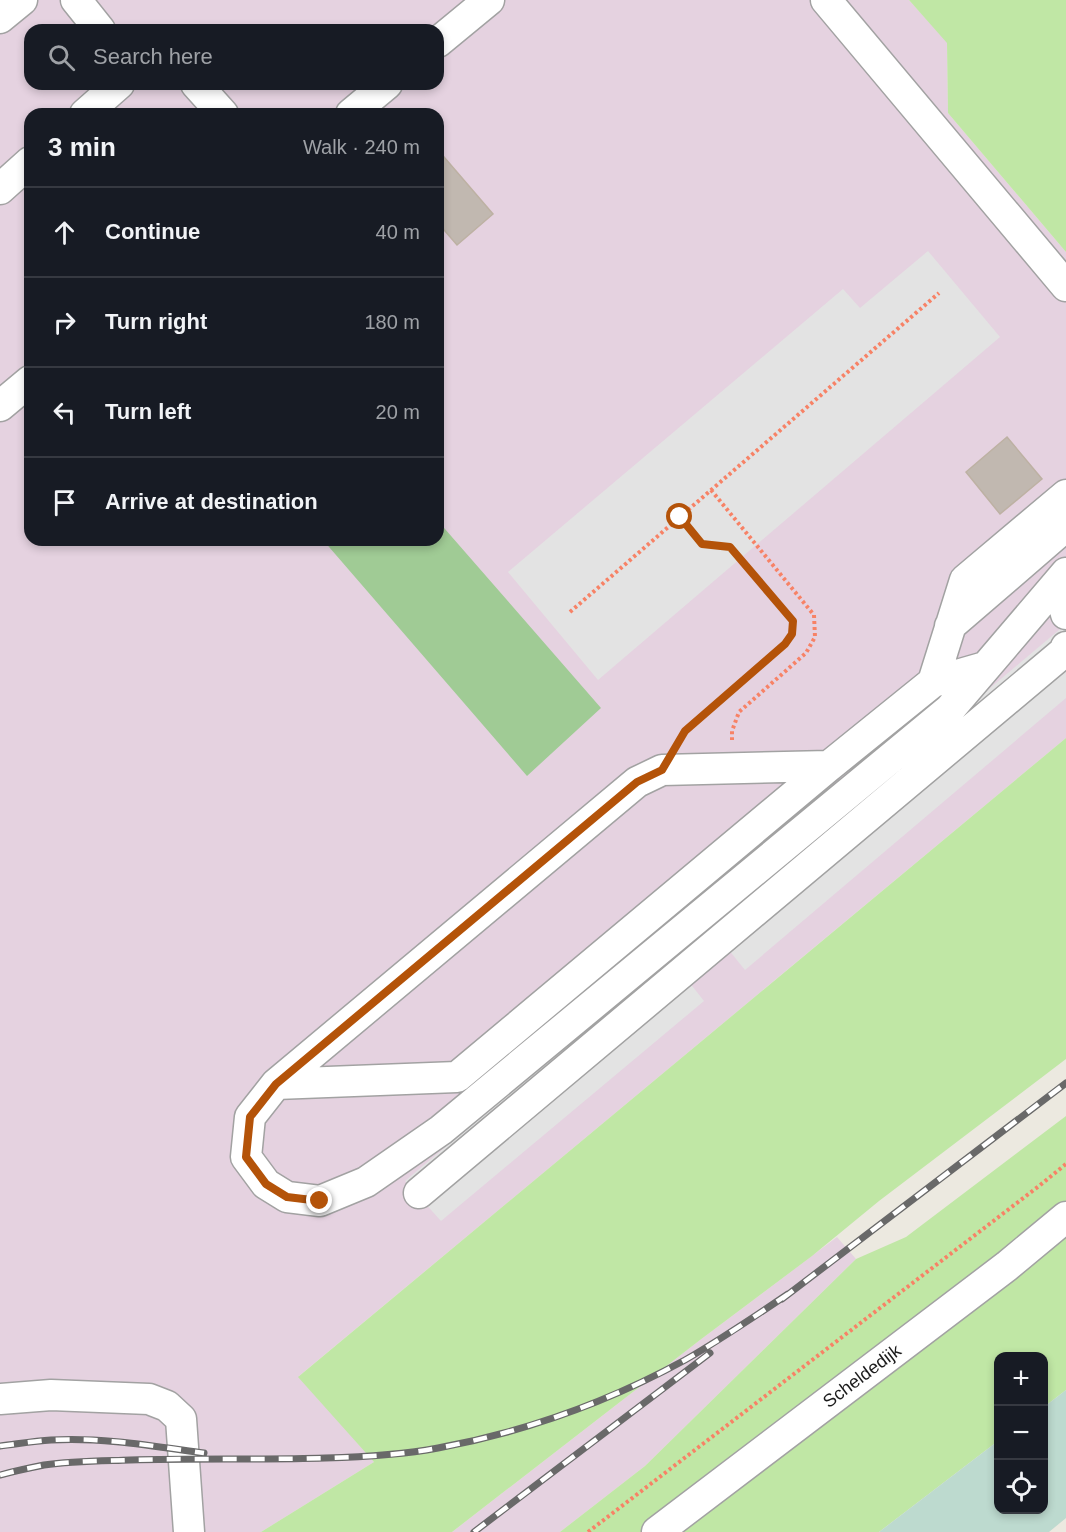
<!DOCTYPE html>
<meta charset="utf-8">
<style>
body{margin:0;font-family:Helvetica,sans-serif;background:#20242c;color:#f1f3f6}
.controls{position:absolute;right:18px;bottom:18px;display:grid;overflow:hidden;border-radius:12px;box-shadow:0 3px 9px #0003}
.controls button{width:54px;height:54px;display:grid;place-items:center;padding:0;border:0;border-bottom:2px solid #363941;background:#171b24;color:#f1f3f6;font:30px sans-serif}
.stop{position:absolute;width:18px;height:18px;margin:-14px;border:4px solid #b45309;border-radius:50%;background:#fff}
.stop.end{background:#b45309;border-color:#fff;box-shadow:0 2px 6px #0008}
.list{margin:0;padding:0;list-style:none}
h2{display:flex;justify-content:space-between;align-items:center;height:78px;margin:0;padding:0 24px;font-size:26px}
h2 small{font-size:20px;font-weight:400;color:#9ea1a6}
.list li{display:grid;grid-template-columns:39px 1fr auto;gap:18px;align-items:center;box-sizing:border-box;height:90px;padding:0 24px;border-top:2px solid #363941}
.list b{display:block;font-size:22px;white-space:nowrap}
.list em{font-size:20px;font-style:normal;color:#9ea1a6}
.icon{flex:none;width:33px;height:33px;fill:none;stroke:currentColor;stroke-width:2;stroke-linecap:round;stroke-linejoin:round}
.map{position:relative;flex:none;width:1066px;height:1532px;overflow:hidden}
.search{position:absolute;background:#171b24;box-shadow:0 3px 9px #0003;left:24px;top:24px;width:420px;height:66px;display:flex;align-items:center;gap:15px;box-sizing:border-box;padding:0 21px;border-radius:18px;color:#9ea1a6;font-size:22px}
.panel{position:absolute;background:#171b24;box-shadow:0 3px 9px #0003;left:24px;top:108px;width:420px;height:438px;border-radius:18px}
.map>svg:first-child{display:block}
.industrial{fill:#e5d2e0;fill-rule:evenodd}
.grass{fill:#c0e7a5}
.forest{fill:#a0cb95}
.wetland{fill:#bddacf}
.parking{fill:#e3e3e3}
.building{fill:#c1b8b0;stroke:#bdb1a3;stroke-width:1.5}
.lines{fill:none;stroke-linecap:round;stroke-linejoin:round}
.minor-casing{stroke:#a2a2a2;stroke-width:33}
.path{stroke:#f78266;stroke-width:4;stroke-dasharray:3 3;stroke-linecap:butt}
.minor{stroke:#fff;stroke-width:30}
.rail-casing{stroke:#696969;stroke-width:7}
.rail{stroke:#fff;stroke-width:4.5;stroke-dasharray:14;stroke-linecap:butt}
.route{stroke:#b45309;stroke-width:8}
.labels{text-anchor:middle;stroke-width:6;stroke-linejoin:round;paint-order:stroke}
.street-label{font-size:18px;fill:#1b1b1b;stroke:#fff}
</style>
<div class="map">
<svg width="1066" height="1532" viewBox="0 0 1066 1532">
<rect width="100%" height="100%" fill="#ece9e0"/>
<!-- industrial -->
<path class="industrial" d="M0 0H909L947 42 948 113 1066 252V738L299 1376 374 1462 261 1532H0ZM30 30H438V84H30ZM30 114H438V540H30Z
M837 1237 856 1259 645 1466 560 1532H452L700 1340Z"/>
<!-- grass -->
<path class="grass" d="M909 0H1066V252L948 113 947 43Z
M1066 738V1059L879 1201 812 1256 700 1340 452 1532H261L374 1462 298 1377Z
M1066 1116V1390L1044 1407V1356H998V1441L879 1532H560L645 1466 856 1259 906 1237Z"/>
<!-- forest -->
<path class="forest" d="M438 521 601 708 527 776 323 540H438Z"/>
<!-- wetland -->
<path class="wetland" d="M1066 1390V1518L1049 1532H879L998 1441V1510H1044V1407Z"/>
<!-- parking -->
<path class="parking" d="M928 251 1000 337 598 680 508 572 843 289 860 308Z
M1066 624V698L745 970 728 949 689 982 704 1001 441 1221 405 1181Z"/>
<!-- building -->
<path class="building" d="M438 150 493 214 457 245 438 223Z
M1007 437 1042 479 1000 514 966 472Z"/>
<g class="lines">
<defs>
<path id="minor" d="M76 0 100 30
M826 0 1066 286
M0 18 22 0
M438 42 489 0
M196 84 223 114
M85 114 119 84
M351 114 387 84
M0 189 30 162
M0 406 30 381
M1058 583 1066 614
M950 626 1066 526
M985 667 933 682 829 766 662 770 637 782 276 1084 250 1117 246 1157 266 1184 287 1197 320 1201 366 1182 441 1130 950 709 1066 573
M933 682 965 580 1066 495
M276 1084 457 1077 829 766
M419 1193 1065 651 1066 647
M0 1399 51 1395 149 1399 167 1406 181 1419 189 1532
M657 1532 1007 1266 1066 1217"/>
</defs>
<!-- minor casing -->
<use href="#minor" class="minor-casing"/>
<!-- path -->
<path class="path" d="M711 490 814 615 815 637 806 653 739 712 732 731V740
M570 612 939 293
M679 741 685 731 785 644 792 634 793 621 730 547 702 544 680 517
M588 1532 1039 1186 1066 1164"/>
<!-- minor -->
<use href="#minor" class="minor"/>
<defs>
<path id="rail" d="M782 1299 1066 1083
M0 1446C17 1444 34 1441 51 1440 102 1437 153 1446 204 1453
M0 1475C15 1471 29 1468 44 1465 73 1461 102 1461 130 1460 195 1458 260 1460 325 1458 363 1457 401 1455 438 1448 524 1432 608 1402 685 1360 720 1340 754 1317 788 1294
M474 1532 710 1353"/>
</defs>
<!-- rail casing -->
<use href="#rail" class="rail-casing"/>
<!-- rail -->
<use href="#rail" class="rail"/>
</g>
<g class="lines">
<!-- route -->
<path class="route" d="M320 1201 287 1197 266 1184 246 1157 250 1117 276 1084 637 782 662 770 685 731 785 644 792 634 793 621 730 547 702 544 680 517"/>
</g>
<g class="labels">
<!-- street labels -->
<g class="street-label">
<text transform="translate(862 1376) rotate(-37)" y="6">Scheldedijk</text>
</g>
</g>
</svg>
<div class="controls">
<button>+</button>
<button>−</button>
<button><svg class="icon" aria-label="locate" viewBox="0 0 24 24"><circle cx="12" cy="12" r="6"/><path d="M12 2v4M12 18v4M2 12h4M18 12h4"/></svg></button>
</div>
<div class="stop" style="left:680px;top:517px"></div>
<div class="stop end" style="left:320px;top:1201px"></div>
<div class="search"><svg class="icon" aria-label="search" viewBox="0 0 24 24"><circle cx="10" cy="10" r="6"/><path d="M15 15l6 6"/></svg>Search here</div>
<section class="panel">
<h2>3 min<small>Walk · 240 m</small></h2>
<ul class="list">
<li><svg class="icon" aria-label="ahead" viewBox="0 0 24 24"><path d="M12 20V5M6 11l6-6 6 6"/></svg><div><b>Continue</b></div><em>40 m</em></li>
<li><svg class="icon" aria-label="right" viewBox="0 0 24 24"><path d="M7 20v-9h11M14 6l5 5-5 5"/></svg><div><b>Turn right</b></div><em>180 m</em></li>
<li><svg class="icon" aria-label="left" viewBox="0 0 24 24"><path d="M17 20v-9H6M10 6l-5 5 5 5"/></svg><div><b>Turn left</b></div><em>20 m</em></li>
<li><svg class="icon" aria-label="arrive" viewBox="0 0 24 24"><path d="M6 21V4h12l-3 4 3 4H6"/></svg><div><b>Arrive at destination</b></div></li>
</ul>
</section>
</div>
